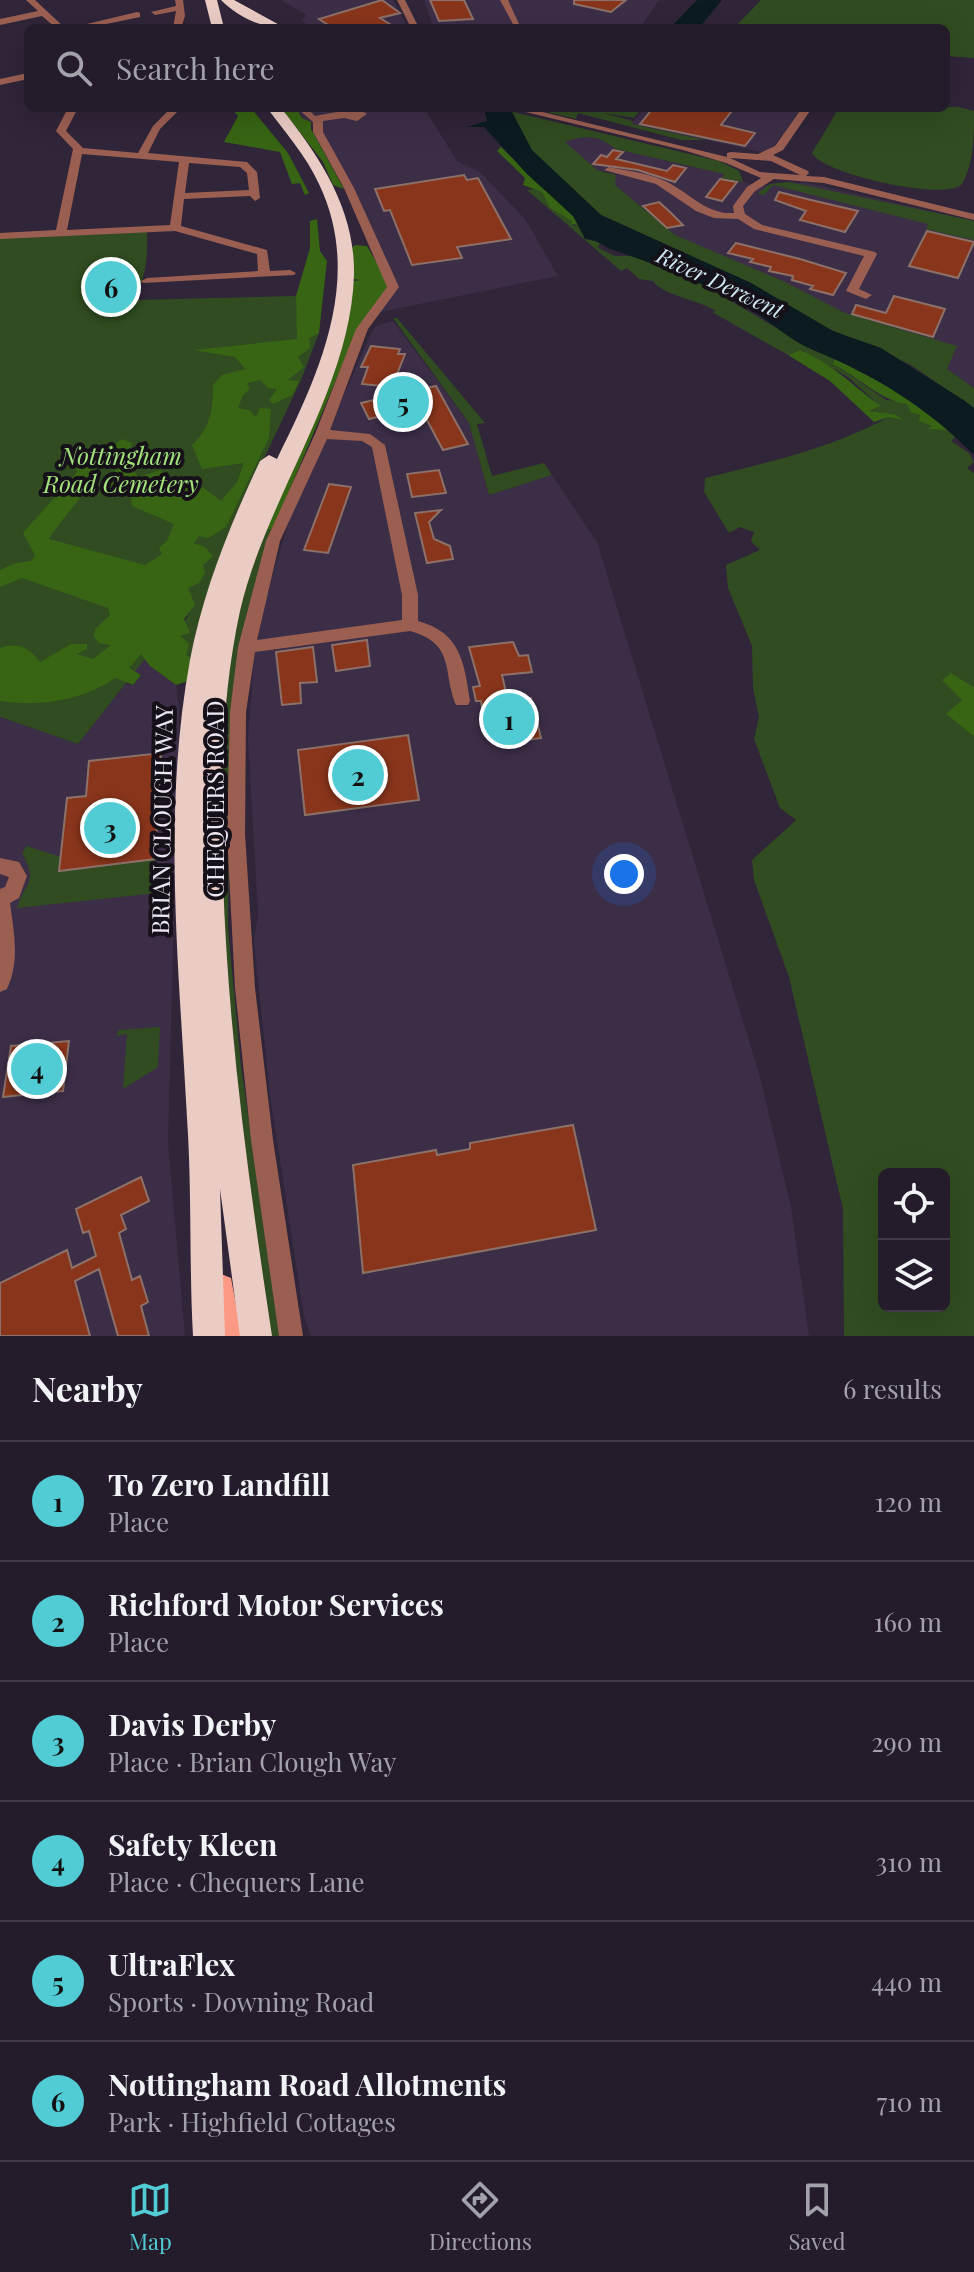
<!DOCTYPE html>
<meta charset="utf-8">
<style>
body{margin:0;font-family:"Playfair Display",serif;background:#302937;color:#f1f3f6}
.controls{position:absolute;right:24px;bottom:24px;display:grid;overflow:hidden;border-radius:12px;box-shadow:0 8px 32px #0002}
.controls button{width:72px;height:72px;display:grid;place-items:center;padding:0;border:0;border-bottom:2px solid #413a47;background:#241c2b;color:#f1f3f6;font:40px sans-serif}
.you{position:absolute;left:624px;top:874px;width:28px;height:28px;margin:-20px;border:6px solid #fff;border-radius:50%;background:#1a73e8;box-shadow:0 0 0 12px #1a73e833}
.badge{display:grid;place-items:center;width:52px;height:52px;border-radius:50%;background:#51ccd4;color:#111;font-size:26px;font-weight:700}
.pin{position:absolute;translate:-50% -50%;border:4px solid #fff;box-shadow:0 2px 8px #0006}
.list{margin:0;padding:0;list-style:none}
h2{display:flex;justify-content:space-between;align-items:center;height:104px;margin:0;padding:0 32px;font-size:34px}
h2 small{font-size:26px;font-weight:400;color:#a3a1a9}
.list li{display:grid;grid-template-columns:52px 1fr auto;gap:24px;align-items:center;box-sizing:border-box;height:120px;padding:0 32px;border-top:2px solid #413a47}
.list b{display:block;font-size:30px;white-space:nowrap}
.list p{margin:0;font-size:26px;white-space:nowrap;color:#a3a1a9}
.list em{font-size:26px;font-style:normal;color:#a3a1a9}
.icon{flex:none;width:44px;height:44px;fill:none;stroke:currentColor;stroke-width:2;stroke-linecap:round;stroke-linejoin:round}
.map{position:relative;flex:none;width:974px;height:1336px;overflow:hidden}
.search{position:absolute;background:#241c2b;box-shadow:0 8px 32px #0002;left:24px;right:24px;top:24px;height:88px;display:flex;align-items:center;gap:20px;box-sizing:border-box;padding:0 28px;border-radius:12px;color:#a3a1a9;font-size:30px}
.sheet{height:824px;background:#241c2b}
nav{display:flex;justify-content:space-around;align-items:center;box-sizing:border-box;height:112px;border-top:2px solid #413a47;background:#241c2b;font-size:22px;color:#a3a1a9}
nav a{display:grid;justify-items:center;gap:4px}
nav .on{color:#51ccd4}
.map>svg:first-child{display:block}
.built{fill:#3c2e47}
.green{fill:#314c21;fill-rule:evenodd}
.forest{fill:#376513}
.water{fill:#0b1b20}
.building{fill:#89351b;stroke:#8d7169;stroke-width:2}
.lines{fill:none;stroke-linecap:round;stroke-linejoin:round}
.minor{fill:#9b5f52;fill-rule:evenodd}
.major{fill:#fc9984;fill-rule:evenodd}
.highway{fill:#ebccc5;fill-rule:evenodd}
.labels{text-anchor:middle;stroke-width:8;stroke-linejoin:round;paint-order:stroke}
.far-water-label{font-size:22px;font-style:italic;fill:#cfe9f2;stroke:#161119}
.park-label{font-size:24px;font-style:italic;fill:#a2e37b;stroke:#161119}
.street-label{font-size:24px;fill:#ede7f3;stroke:#161119}
</style>
<div class="map">
<svg width="974" height="1336" viewBox="0 0 974 1336">
<rect width="100%" height="100%" fill="#302539"/>
<!-- built -->
<path class="built" d="M281 0H393L408 28H300L306 25 302 20 306 15Z
M424 0H659L640 28H434Z
M296 108H424L457 161 480 172 525 219 558 276 370 314 389 284 341 176 320 145 311 122 302 118Z
M645 108H802L772 148 761 152 631 124Z
M583 135 603 139 616 149 725 174 723 178 762 186 789 182 808 183 974 221V388L947 369 956 346 845 313 675 235 615 185 611 173 597 170 564 142Z
M393 321 469 423 489 495 552 475 597 542 760 1077 791 1207 809 1336H311L304 1316 270 1095 254 941 258 913 248 740 254 658 265 601 291 514 369 338 376 326Z
M141 653 150 666 176 685 179 710 168 1143 185 1336H0V717L78 744 125 684 133 685 141 675 128 669Z"/>
<!-- green -->
<path class="green" d="M761 0H974V58L946 56V28H734Z
M958 107 974 111C974 135 974 164 962 184 947 202 822 174 812 153L839 108Z
M530 108H642L634 118 604 113 633 121 632 124 705 140H681L578 113 576 119Z
M509 111 719 161 739 171 743 182 722 178 724 174 616 149C598 135 586 134 565 142L597 170 616 175 615 185 675 235 785 282 845 313 957 346 947 369 974 388V408L911 365 825 327 751 283 601 215 531 150Z
M789 182 970 220 974 221V240L926 229 928 224 773 185 764 195 758 193 770 184Z
M534 189 542 192 550 208 573 222V226L579 225 585 239 600 242 598 248 615 256H638L700 283 814 350 835 358 834 364 886 400 904 401 933 426 949 430 956 436 951 441 969 453 974 462 967 468 974 473V687L951 673 962 700 947 715 974 737V1336H844L843 1209 789 977 754 880 752 860 796 820 780 808 754 739 759 717 753 688 752 646 728 588 726 565 760 550 751 541 754 532 740 527 729 533 704 492 705 478C771 462 836 447 894 414L868 411 880 406 848 377 801 350 788 355 712 312 716 311C699 300 662 295 653 281L639 279 627 268 621 271 527 190ZM884 1174H944V1306H884Z
M147 230C148 256 146 278 134 300L296 296 298 339H309L319 333 301 380 249 491 192 659 185 655C180 634 181 623 194 606L192 599 78 744 0 717V238Z
M393 318H397L485 423 477 424 492 476 544 463 552 475 489 495 469 423Z
M273 529 230 727 228 928 241 1066 280 1336H268L235 1100 219 855 220 774 228 663 246 581 265 530Z
M27 846 61 857 60 871 155 859 157 893 17 908C25 881 39 884 22 853Z
M160 1027 158 1067 123 1089 127 1034 116 1036 119 1030Z"/>
<!-- forest -->
<path class="forest" d="M231 108H251L288 153 309 193 305 195 300 183 292 184 280 152 224 142 238 116Z
M281 108H296L302 118 311 122V129L344 189 333 185 323 162Z
M501 147 573 216 579 225 570 224 573 222 550 208 542 192 523 185 525 178 497 151Z
M317 219 320 251 327 261 319 333 309 339 310 348 298 357 304 367 288 380 299 381 292 395 273 404 269 400 277 389 268 388 260 380 247 383 250 389 243 395 238 408 249 410 256 417 260 408 271 409 269 438 226 527 208 538 199 536 194 543 205 547 213 556 203 565 205 573 199 583 188 588 195 605 184 619 190 633 181 636 189 644 186 655 192 659 188 681 176 685 150 666 141 654 129 668 141 675 133 685 116 678C80 701 41 707 0 701V648C17 642 29 647 40 662L71 644H87V649L77 654 93 659 111 645 99 643 94 637 95 629 110 615 108 608 22 578 0 587V570L16 563 31 561 35 555 23 533 78 471 67 467 72 457 88 460 100 469C97 481 59 521 49 539L145 565 162 554 159 548 167 541 174 524 132 506 131 498 105 481 120 466 107 460 114 445 122 439 132 443 131 449 150 459 134 471 138 477 160 470 167 475 169 483 179 479 204 488 221 501 237 482 244 463 202 469 192 445C211 428 213 409 213 385L222 375 245 369 235 357 194 350 297 339 296 296 310 248V221Z
M355 245 367 246 389 284 352 342 273 529 265 530 353 281 360 280 353 279 352 248Z
M800 350C835 365 851 385 881 406L869 411 894 414 903 420 889 417 874 422 830 381 788 355Z
M835 358 897 391 949 430 928 429 932 426 919 421 920 415 911 412 907 404C882 401 859 378 833 364Z
M951 673 974 687V737L946 714 962 700 942 680Z"/>
<!-- water -->
<path class="water" d="M697 0H722L699 28H670Z
M484 108H510L532 150 601 215 751 283 833 331 881 348 965 401 974 408V455C927 407 874 375 813 350 791 341 771 322 751 310 707 284 661 266 613 250 602 246 597 239 585 239L573 216 527 174 484 127H467L487 121Z"/>
<!-- building -->
<path class="building" d="M382 0 400 13 380 18 396 28H333L319 19Z
M430 0H464L473 19 439 21Z
M574 0H626L611 12 574 4Z
M653 108H734L721 125 755 133 745 146 640 124Z
M613 150 623 152 616 159 667 171 673 165 686 168 675 182 638 170 593 164 601 155 607 157Z
M464 175 467 180 478 178 511 239 457 247 462 258 412 265 390 210 384 211 375 189Z
M720 179 737 182 722 201 706 197Z
M779 192 811 200 858 211 845 232 800 220 806 211 775 200Z
M659 202 671 213 683 225 667 228 643 206Z
M927 231 974 242 958 278 909 266Z
M736 243 800 259 846 273 833 295 810 289 813 286 792 280 793 276 769 271 771 267 750 262 753 259 728 253Z
M894 296 945 309 933 337 852 314 856 305 886 313Z
M371 346 400 349 398 354H405L392 387 362 384 368 367H361Z
M436 386 468 444 443 450 420 407 369 419 361 403Z
M439 470 446 493 412 497 407 474Z
M329 484 351 487 328 553 304 550Z
M441 510 429 522 434 539 450 546 453 559 427 563 415 513Z
M367 640 370 666 336 671 332 645Z
M513 642 519 656 528 655 532 672 502 675 508 701 531 698 541 738 500 744 497 735 487 736 481 701H476L473 687 480 686 469 647Z
M313 647 317 682 300 683 301 703 282 705 276 652Z
M408 735 419 800 305 815 298 750Z
M161 753 155 859 59 871 67 798 86 796 89 761Z
M69 1041 63 1091 3 1097 11 1046Z
M573 1125 596 1230 363 1273 353 1165 436 1150 437 1155 470 1149V1143Z
M141 1177 149 1201 121 1215 126 1229 119 1233 132 1280 140 1276 148 1302 141 1306 149 1336H118L99 1269 75 1281 90 1336H0V1283L67 1250 72 1268 96 1256 89 1231 83 1233 76 1209Z"/>
<g class="lines">
<!-- minor -->
<path class="minor" d="M26 0H35L65 28H56L42 16 0 25V19L38 11Z
M175 0H183L185 16 181 28H173L176 11 155 15 151 12 176 6Z
M397 0H405L419 28H411Z
M500 0H508L520 26H514Z
M137 12 140 13V17L87 28H70Z
M28 73V79L0 85V79Z
M68 108H78L66 131 83 148 138 153 153 126 171 108H181L160 129 148 153 247 162 257 172 260 198 255 201 250 196 184 199 181 226 267 250 270 271 290 270 296 273 294 275 143 283 141 281 147 278 258 271 257 254 175 231 0 239V233L56 230 73 149 56 131ZM82 154 179 162 170 225 67 230ZM189 163 240 167 247 173 249 190 185 193Z
M297 108H307L315 116 358 108 367 114 357 121 344 118 323 121V132L354 188 399 287 368 329 330 430 370 434 385 445 418 595V621C461 633 464 662 470 701L468 705H456C442 671 456 644 410 631L255 652 246 712 245 834 255 988 273 1140 303 1336H279L251 1140 235 988 227 834 230 712 238 647 266 541 315 434 356 329 387 287 344 188 313 132V122ZM327 439 362 441 372 447 402 595V620L257 640 280 541Z
M509 108H526L727 157V153L731 152 758 154 775 146 802 108H812L783 150 773 155 808 171 809 173 806 176 824 177 974 214V220L824 183 774 179 755 191 743 206 745 214 762 225 875 252 877 254 859 289 872 295 866 299 846 291 864 256 754 229 738 219 714 218 696 211 656 184 604 170 609 167C628 171 648 173 665 181 689 192 706 215 734 213L733 206 747 187 761 178 726 163 683 150ZM730 158 771 161 800 175 760 172Z
M0 858 19 862 27 876 19 898 10 903C14 933 20 961 7 989L0 992V889L5 887 9 877 0 874Z"/>
<!-- major -->
<path class="major" d="M221 1274 231 1278 242 1336H212L207 1288 211 1278Z"/>
<!-- highway -->
<path class="highway" d="M205 0H217L224 28H212Z
M221 0H234L285 28C261 28 238 17 221 0Z
M267 108H281C320 157 355 209 354 274 351 390 266 497 240 611 221 699 220 789 223 879 228 1032 249 1184 272 1336H240L220 1189 225 1336H193C189 1264 192 1191 187 1118 179 966 162 812 190 660 203 591 230 525 260 461L269 455 277 459C319 374 364 278 319 184 306 156 286 133 267 108Z"/>
</g>
<g class="labels">
<!-- far-water labels -->
<g class="far-water-label">
<text transform="translate(720 283) rotate(25)" y="8">River Derwent</text>
</g>
<!-- park labels -->
<g class="park-label">
<text x="121" y="465">Nottingham<tspan x="121" dy="28">Road Cemetery</tspan></text>
</g>
<!-- street labels -->
<g class="street-label">
<text transform="translate(216 799) rotate(-90)" y="8">CHEQUERS ROAD</text>
<text transform="translate(163 820) rotate(-89)" y="8">BRIAN CLOUGH WAY</text>
</g>
</g>
</svg>
<div class="controls">
<button><svg class="icon" aria-label="locate" viewBox="0 0 24 24"><circle cx="12" cy="12" r="6"/><path d="M12 2v4M12 18v4M2 12h4M18 12h4"/></svg></button>
<button><svg class="icon" aria-label="layers" viewBox="0 0 24 24"><path d="M12 4l9 5-9 5-9-5zM3 14l9 5 9-5"/></svg></button>
</div>
<div class="you"></div>
<div class="pin badge" style="left:509px;top:719px">1</div>
<div class="pin badge" style="left:358px;top:775px">2</div>
<div class="pin badge" style="left:110px;top:828px">3</div>
<div class="pin badge" style="left:37px;top:1069px">4</div>
<div class="pin badge" style="left:403px;top:402px">5</div>
<div class="pin badge" style="left:111px;top:287px">6</div>
<div class="search"><svg class="icon" aria-label="search" viewBox="0 0 24 24"><circle cx="10" cy="10" r="6"/><path d="M15 15l6 6"/></svg>Search here</div>
</div>
<section class="sheet">
<h2>Nearby<small>6 results</small></h2>
<ul class="list">
<li><span class="badge">1</span><div><b>To Zero Landfill</b><p>Place</p></div><em>120 m</em></li>
<li><span class="badge">2</span><div><b>Richford Motor Services</b><p>Place</p></div><em>160 m</em></li>
<li><span class="badge">3</span><div><b>Davis Derby</b><p>Place · Brian Clough Way</p></div><em>290 m</em></li>
<li><span class="badge">4</span><div><b>Safety Kleen</b><p>Place · Chequers Lane</p></div><em>310 m</em></li>
<li><span class="badge">5</span><div><b>UltraFlex</b><p>Sports · Downing Road</p></div><em>440 m</em></li>
<li><span class="badge">6</span><div><b>Nottingham Road Allotments</b><p>Park · Highfield Cottages</p></div><em>710 m</em></li>
</ul>
</section>
<nav>
<a class="on"><svg class="icon" aria-label="map" viewBox="0 0 24 24"><path d="M3 6l6-2 6 2 6-2v14l-6 2-6-2-6 2zM9 4v14M15 6v14"/></svg>Map</a>
<a><svg class="icon" aria-label="directions" viewBox="0 0 24 24"><path d="M12 3l9 9-9 9-9-9zM9 14v-3h6M13 9l2 2-2 2"/></svg>Directions</a>
<a><svg class="icon" aria-label="saved" viewBox="0 0 24 24"><path d="M7 4h10v16l-5-4-5 4z"/></svg>Saved</a>
</nav>
